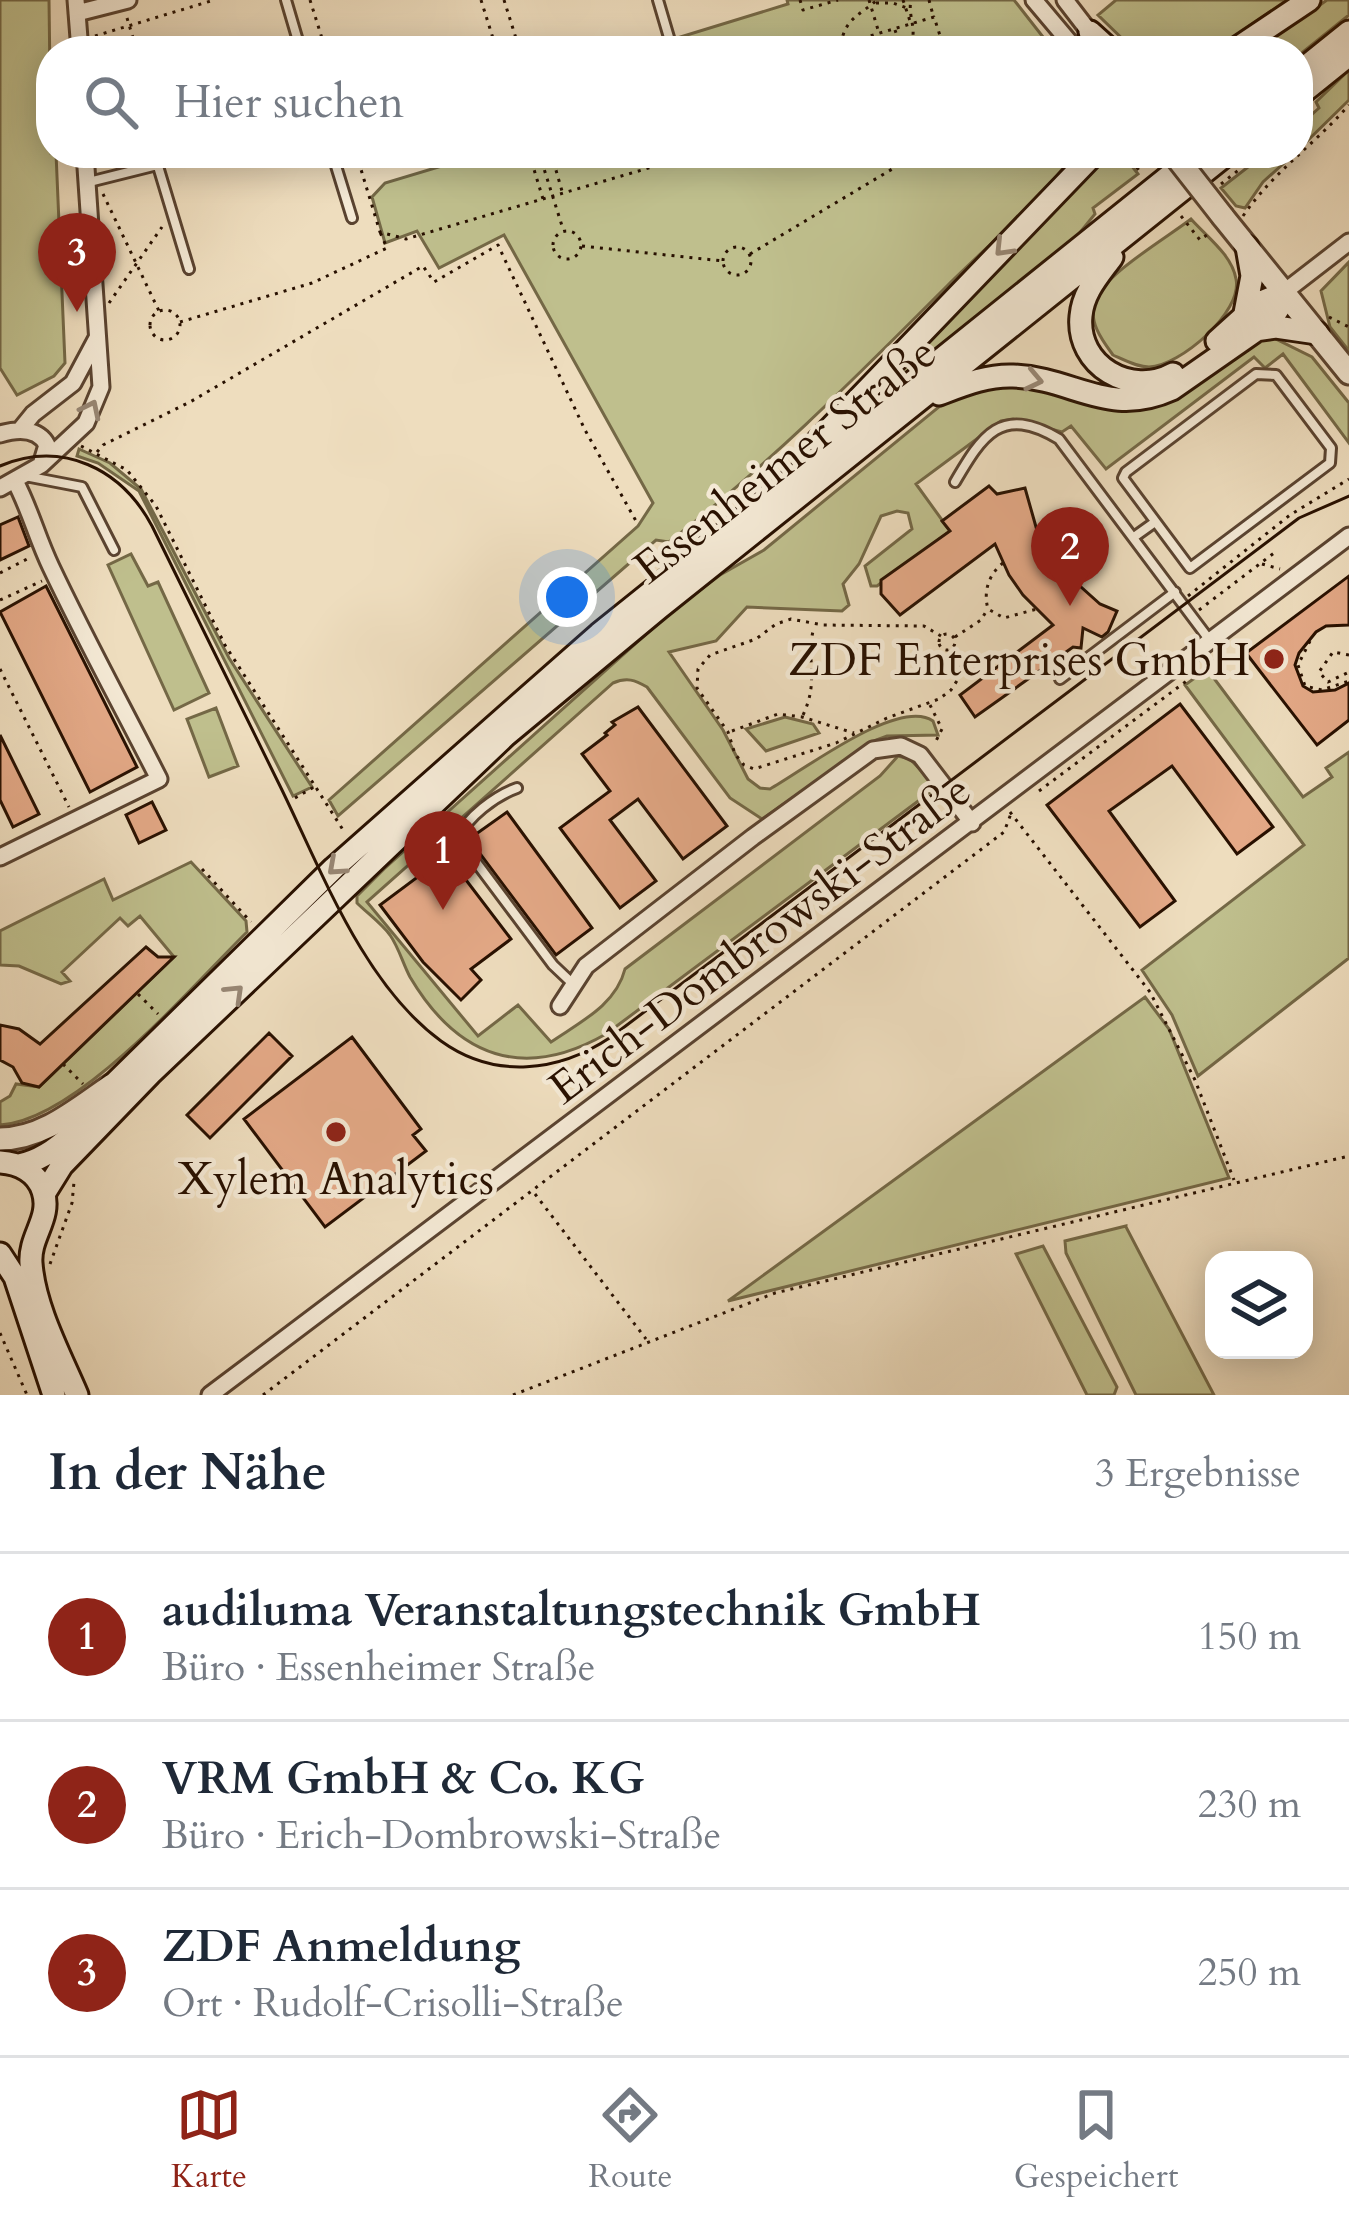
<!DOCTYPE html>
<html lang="de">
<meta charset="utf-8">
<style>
body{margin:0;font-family:Cardo,serif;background:#f6f6f7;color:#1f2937}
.controls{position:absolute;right:36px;bottom:36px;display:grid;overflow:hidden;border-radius:24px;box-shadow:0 6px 30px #0003}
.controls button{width:108px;height:108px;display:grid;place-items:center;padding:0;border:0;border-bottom:3px solid #e0e1e3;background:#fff;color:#1f2937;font:60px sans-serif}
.you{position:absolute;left:567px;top:597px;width:42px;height:42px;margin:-30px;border:9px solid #fff;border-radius:50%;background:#1a73e8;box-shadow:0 0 0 18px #1a73e833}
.badge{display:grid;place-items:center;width:78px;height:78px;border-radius:50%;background:#8f2418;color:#fff;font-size:39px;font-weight:700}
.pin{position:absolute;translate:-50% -99px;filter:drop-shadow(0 3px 6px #0008)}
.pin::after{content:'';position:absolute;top:63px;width:42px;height:36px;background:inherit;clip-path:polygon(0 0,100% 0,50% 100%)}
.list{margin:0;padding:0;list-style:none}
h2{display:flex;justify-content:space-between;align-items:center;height:156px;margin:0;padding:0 48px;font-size:51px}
h2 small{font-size:39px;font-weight:400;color:#747a83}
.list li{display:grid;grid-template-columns:78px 1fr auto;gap:36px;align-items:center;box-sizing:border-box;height:168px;padding:0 48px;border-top:3px solid #e0e1e3}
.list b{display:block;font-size:45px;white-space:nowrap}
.list p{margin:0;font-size:39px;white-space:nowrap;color:#747a83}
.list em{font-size:39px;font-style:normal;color:#747a83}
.icon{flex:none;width:66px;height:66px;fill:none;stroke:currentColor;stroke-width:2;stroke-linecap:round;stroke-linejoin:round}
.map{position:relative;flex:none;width:1349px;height:1395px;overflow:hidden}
.search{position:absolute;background:#fff;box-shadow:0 6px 30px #0003;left:36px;right:36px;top:36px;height:132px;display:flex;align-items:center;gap:30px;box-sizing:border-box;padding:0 42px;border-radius:48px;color:#747a83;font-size:45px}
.sheet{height:660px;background:#fff}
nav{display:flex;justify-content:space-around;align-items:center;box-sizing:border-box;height:168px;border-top:3px solid #e0e1e3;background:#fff;font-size:33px;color:#747a83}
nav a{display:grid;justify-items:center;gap:6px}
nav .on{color:#8f2418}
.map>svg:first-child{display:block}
.green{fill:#bfbf8d;stroke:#746846;stroke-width:3}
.building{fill:#e4a987;stroke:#281000;stroke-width:3}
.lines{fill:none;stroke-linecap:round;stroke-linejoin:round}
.service-casing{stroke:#5a4330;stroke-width:14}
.minor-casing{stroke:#5a4330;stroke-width:21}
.tertiary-casing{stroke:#5a4330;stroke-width:27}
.secondary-casing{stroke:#281000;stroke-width:27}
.path{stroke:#281000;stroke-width:3;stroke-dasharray:3 6;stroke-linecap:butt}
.service{stroke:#f4e9d5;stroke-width:8}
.minor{stroke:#f4e9d5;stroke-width:15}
.tertiary{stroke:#f4e9d5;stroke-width:21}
.secondary{stroke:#f4e9d5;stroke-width:21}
.tram{stroke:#281000;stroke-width:3}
.tertiary-bridge-casing{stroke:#5a4330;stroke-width:27;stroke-linecap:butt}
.tertiary-bridge{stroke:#f4e9d5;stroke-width:21}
.oneway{stroke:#988775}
.poi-dot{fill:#8f2418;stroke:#f4e9d5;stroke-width:4.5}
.labels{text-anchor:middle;stroke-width:9;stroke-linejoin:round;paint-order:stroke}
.street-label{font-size:45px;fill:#281000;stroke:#f4e9d5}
.poi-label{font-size:45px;fill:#281000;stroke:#f4e9d5;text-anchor:end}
</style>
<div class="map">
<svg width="1349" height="1395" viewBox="0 0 1349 1395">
<rect width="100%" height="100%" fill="#eeddbe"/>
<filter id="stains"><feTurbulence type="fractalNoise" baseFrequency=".00167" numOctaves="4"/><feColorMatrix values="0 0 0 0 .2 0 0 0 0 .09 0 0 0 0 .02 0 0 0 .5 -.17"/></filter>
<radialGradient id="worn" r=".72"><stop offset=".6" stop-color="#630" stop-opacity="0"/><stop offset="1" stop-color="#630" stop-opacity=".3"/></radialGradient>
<!-- green -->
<path class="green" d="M0 0H49L51 153H56L65 363 54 376 17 395 0 368Z
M787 0H1014L1054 51H681L677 38 788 4Z
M1116 0H1287L1213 51H1135L1098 15Z
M1327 0H1349V15L1298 56V51H1255Z
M1349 70V100L1298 150V127L1319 108 1316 102Z
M485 153H1074C1040 203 989 244 947 286 857 376 769 465 669 542L656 540 338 816 329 800 638 526 653 503 504 235 439 268 417 231 385 243 372 197 385 183Z
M1108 153H1122L1138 174 1093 208 1095 214 1073 241 853 417Z
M1266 153H1295L1263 182 1245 208 1236 206 1221 188Z
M1191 219C1207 237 1232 255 1236 279 1243 312 1180 366 1149 367 1137 367 1124 360 1113 355 1102 340 1088 322 1095 301 1103 275 1168 237 1191 219Z
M1349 262V351L1330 327 1321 291Z
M1276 334V339L1312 357 1349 403V443L1283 354 1265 368 1254 357 1106 469 1071 426 1062 432 1013 419 1001 421 916 484 950 531 877 586H871L865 566 912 529 908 513 897 511 881 516 859 564 843 584 849 605 842 611 747 607 716 641 669 652 723 730 748 779 760 788 770 789C804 770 899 697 933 721L938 735 887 736 876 740 762 819 730 798 647 687C635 680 627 677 613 683L367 902 478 1036 518 1005 551 1042C580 1022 616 1005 625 969L880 776 898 756 910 759 937 787 606 1034C524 1081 458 1058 410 977 403 964 399 948 390 935 381 923 367 913 357 903V896L384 869 672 611 720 575 764 550 946 401 1007 382 1121 407 1235 346Z
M79 449 110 463 141 489 229 658 312 787 293 796 139 491 98 463 77 456Z
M131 554 148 586 158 582 209 693 174 710 108 565Z
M1207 669 1303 797 1332 777 1326 768 1349 752V958L1198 1076 1172 1015 1142 970 1304 845 1185 685Z
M216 708 238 766 209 777 187 719Z
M785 717 813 724 819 733 766 751 746 729Z
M191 862 246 921 247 932C191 987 78 1120 0 1125V1102L10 1096 16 1084 39 1087 174 957 140 916 128 926 120 918 62 972 70 981 61 984 19 966 0 965V931L104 879 113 900Z
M1145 997 1169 1029 1229 1178 728 1301Z
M1126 1226V1227L1214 1395H1136L1066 1253 1065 1241Z
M1043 1246 1117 1387 1114 1395H1087L1016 1254Z"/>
<!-- building -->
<path class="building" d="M989 486 997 494 1025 488 1038 534 1061 569 1100 604 1117 611 1108 632 1102 637 1083 628 1081 648 1073 647 975 717 960 695 1053 625 1023 595 1009 575 995 544 900 615 881 594V580L950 531 942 521Z
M18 517 29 546 0 560V525Z
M1349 576V625L1326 626 1316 632 1299 653 1295 665 1303 686 1313 692 1335 690 1349 683V720L1317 745 1246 653Z
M46 586 137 767 90 792 0 612Z
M1180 704 1273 827 1237 854 1172 766 1109 811 1175 901 1140 927 1047 805Z
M638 707 727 826 683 859 638 799 610 820 656 881 620 908 560 828 610 791 582 754 607 735 605 733 615 725 612 722Z
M0 735 39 814 13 827 0 800Z
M152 802 166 830 139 843 126 815Z
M507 812 592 928 556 955 469 839Z
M447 855 511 939 471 969 481 980 461 1000 423 962 380 905Z
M146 947 158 957H174L39 1087 22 1083 13 1067 0 1060V1025L19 1029 40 1044Z
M269 1033 292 1056 210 1138 187 1115Z
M352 1037 421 1129 413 1135 426 1151 325 1227 244 1119Z"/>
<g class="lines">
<defs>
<path id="service" d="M286 0 301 51
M658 0 673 51
M154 153 189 269
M332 153 352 218
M89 182 157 165
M1256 374 1276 375 1331 448 1330 463 1190 568 1123 478 1126 472Z
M25 476 82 487 114 550
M955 482C982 436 1001 404 1059 439L1211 642
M1134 537 1155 522
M1060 679 1175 592
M517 788C495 796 467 817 458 838L553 965 572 983"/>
<path id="minor" d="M76 0 80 51
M1034 0 1077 51
M1065 0 1095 39
M77 13 128 0
M1283 293 1349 242
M20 430 33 414 73 383 97 338
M0 434C17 429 38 428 47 445L41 465 0 488
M41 465 86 423 101 387 85 153
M0 857 159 779C123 708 85 639 51 567 37 538 30 509 15 481
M560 1006 586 966 753 837 873 750 901 746 920 755 972 823
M210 1395 1349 536"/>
<path id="tertiary" d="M1223 217 1349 373
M0 1139C43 1139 78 1108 112 1085"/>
<path id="secondary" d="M1090 32 1111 51
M1233 51 1309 0
M1298 73 1349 32
M1298 96 1349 55
M1112 257C1099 275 1083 292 1081 316 1076 366 1131 397 1173 374
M1245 313 1252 276 1247 247
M1255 330 1276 327 1317 333
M1217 341 1259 303 1283 293
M939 394C963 385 987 375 1013 376 1074 378 1108 418 1172 389L1271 320 1280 306 1283 293
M818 441 1095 153
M0 1162C19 1163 37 1172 43 1191 52 1218 29 1236 31 1263 34 1307 60 1355 77 1395
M19 1165C59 1157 90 1117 113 1085L334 868 599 634 1198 153
M44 1194 62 1165 150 1074 506 735 659 608 1228 153
M0 1254 15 1277 54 1395"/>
</defs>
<!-- service casing -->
<use href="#service" class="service-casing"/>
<!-- minor casing -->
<use href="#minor" class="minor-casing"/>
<!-- tertiary casing -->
<use href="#tertiary" class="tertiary-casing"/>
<!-- secondary casing -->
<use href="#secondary" class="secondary-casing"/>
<!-- path -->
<path class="path" d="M310 0 326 51
M481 0 497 51
M504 0 520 51
M800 0 803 10 838 0
M869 0 879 33
M903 0 910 21
M929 0 933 15
M876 3H893L907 8
M127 18 137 51
M895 30 902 51
M95 36 214 0
M819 51 934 17 945 51
M847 51 841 45C844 19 860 15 877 0
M906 51C921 34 907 18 911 0
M1298 122 1305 117
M356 153 380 232 406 239 700 153
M529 153 543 199
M539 153 563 229
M551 153 562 191
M919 153 933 160 942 153
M1126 153 1141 173
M1221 184 1260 153
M103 194 159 311
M1181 216 1200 240 1211 232
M1243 216C1274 171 1313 146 1349 105
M553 245a14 14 0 1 1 28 0a14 14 0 1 1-28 0Z
M582 246 723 261
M723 261a14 14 0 1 1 28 0a14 14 0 1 1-28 0Z
M750 254 919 153
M109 303 162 227
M150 325a15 15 0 1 1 30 0a15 15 0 1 1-30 0Z
M1329 317 1349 327
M180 322 312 283 387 248 380 232
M81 446 127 470 156 506 225 645 345 833
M97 452 103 445 190 402 423 266 434 282 498 245 585 430 636 521
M1003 563C989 574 983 591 988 609L1004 618 1037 609
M1262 564 1280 569
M0 573 31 557
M1188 596 1290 515 1349 479
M0 600 42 581
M1199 610 1274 553
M939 642a8 8 0 1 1 16 0a8 8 0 1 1-16 0Z
M941 636 924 626 823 625 791 619 776 624 756 639 710 655 698 669 697 688 728 732 735 754 744 765 754 769 836 743 887 718 939 699 951 690 962 673 951 649
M955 637 981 620 987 610
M1310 641 1298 665 1305 686 1322 690 1349 681
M1349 655 1333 652 1319 672 1328 682 1349 672
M0 669 69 807
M930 705 942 729 934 745
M803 715C820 679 805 660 814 627
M732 731 778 714 802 717 854 733
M1039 791 1220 656
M295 798 314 787
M1010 812 1150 992 1195 1080 1234 1180
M202 869 251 922
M138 994 158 1014
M63 1064 83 1084
M535 1194 646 1339
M50 1264 72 1203 74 1182
M0 1333 27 1395
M263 1395 1004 832 1012 811
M513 1395 775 1293 1349 1156"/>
<!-- service -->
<use href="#service" class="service"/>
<!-- minor -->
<use href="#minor" class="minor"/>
<!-- tertiary -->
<use href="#tertiary" class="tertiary"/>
<!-- secondary -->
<use href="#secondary" class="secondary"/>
<!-- tram -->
<path class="tram" d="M0 466C62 440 121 468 152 526 195 613 238 701 281 788 322 872 364 985 441 1041 495 1080 559 1072 611 1037L1299 518 1349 496"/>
<defs>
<path id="tertiary-bridge" d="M1173 153 1223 217"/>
</defs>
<!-- tertiary-bridge casing -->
<use href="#tertiary-bridge" class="tertiary-bridge-casing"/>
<!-- tertiary-bridge -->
<use href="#tertiary-bridge" class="tertiary-bridge"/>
</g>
<!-- one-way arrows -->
<defs><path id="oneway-chevron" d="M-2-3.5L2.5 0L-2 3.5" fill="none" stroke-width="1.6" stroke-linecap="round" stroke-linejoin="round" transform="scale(3)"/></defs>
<g class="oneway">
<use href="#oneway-chevron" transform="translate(1003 248) rotate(134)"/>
<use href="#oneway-chevron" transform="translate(1034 380) rotate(12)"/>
<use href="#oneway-chevron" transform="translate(91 409) rotate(-64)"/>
<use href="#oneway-chevron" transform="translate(336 867) rotate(138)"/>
<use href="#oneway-chevron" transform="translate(235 993) rotate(-44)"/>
</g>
<!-- markers -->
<g class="poi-dot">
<circle cx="1274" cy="659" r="12"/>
<circle cx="336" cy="1132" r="12"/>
</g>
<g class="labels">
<!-- street labels -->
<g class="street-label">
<text transform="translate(784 459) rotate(-38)" y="16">Essenheimer Straße</text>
<text transform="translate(759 938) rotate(-37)" y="16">Erich-Dombrowski-Straße</text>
</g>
<!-- poi labels -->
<g class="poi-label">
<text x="1250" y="675">ZDF Enterprises GmbH</text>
<text x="336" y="1194" text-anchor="middle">Xylem Analytics</text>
</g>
</g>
<rect width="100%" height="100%" filter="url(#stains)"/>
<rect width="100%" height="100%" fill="url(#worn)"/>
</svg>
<div class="controls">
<button><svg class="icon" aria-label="layers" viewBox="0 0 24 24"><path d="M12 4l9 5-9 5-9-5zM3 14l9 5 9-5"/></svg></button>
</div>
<div class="you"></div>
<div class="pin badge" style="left:443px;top:910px">1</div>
<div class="pin badge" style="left:1070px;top:606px">2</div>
<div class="pin badge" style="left:77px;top:312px">3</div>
<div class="search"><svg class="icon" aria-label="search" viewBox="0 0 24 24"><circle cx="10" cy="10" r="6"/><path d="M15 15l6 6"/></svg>Hier suchen</div>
</div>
<section class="sheet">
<h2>In der Nähe<small>3 Ergebnisse</small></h2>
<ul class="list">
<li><span class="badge">1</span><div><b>audiluma Veranstaltungstechnik GmbH</b><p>Büro · Essenheimer Straße</p></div><em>150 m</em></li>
<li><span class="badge">2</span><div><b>VRM GmbH &amp; Co. KG</b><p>Büro · Erich-Dombrowski-Straße</p></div><em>230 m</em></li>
<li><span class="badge">3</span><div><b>ZDF Anmeldung</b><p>Ort · Rudolf-Crisolli-Straße</p></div><em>250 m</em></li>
</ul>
</section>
<nav>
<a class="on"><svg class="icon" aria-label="map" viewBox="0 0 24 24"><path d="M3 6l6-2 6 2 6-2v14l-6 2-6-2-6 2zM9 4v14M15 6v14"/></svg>Karte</a>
<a><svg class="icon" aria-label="directions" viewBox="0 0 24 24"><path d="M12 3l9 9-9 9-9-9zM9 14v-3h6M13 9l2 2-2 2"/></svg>Route</a>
<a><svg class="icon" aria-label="saved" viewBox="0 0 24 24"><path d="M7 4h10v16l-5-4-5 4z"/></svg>Gespeichert</a>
</nav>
